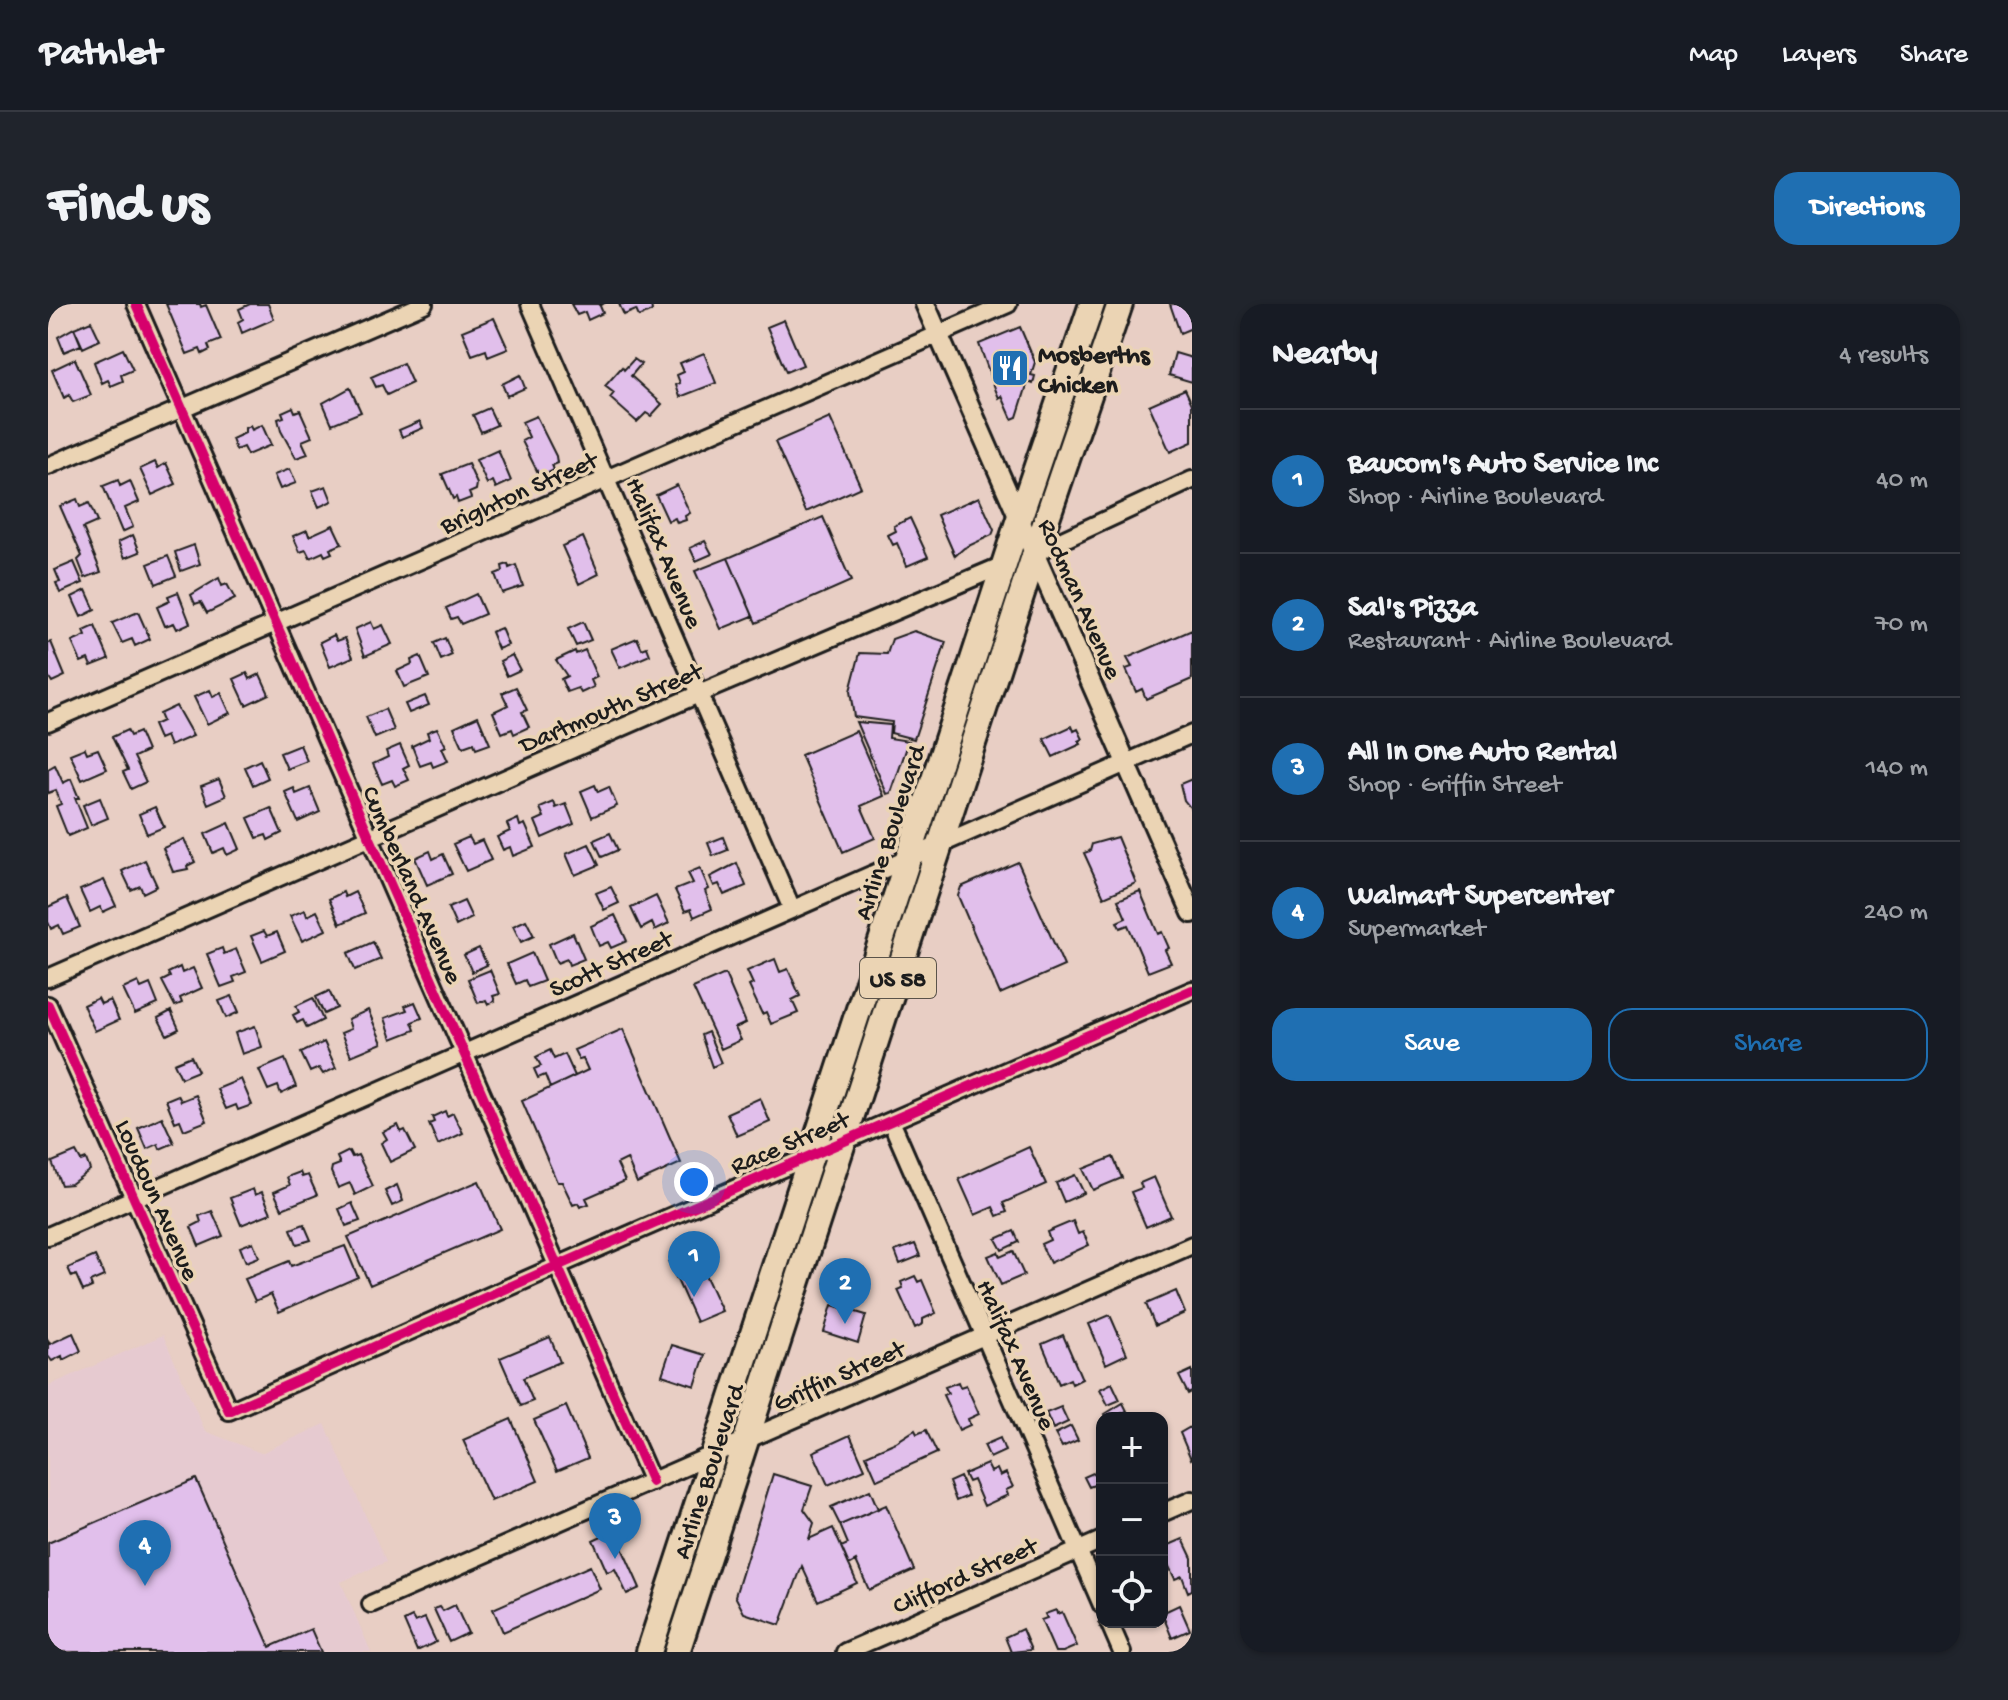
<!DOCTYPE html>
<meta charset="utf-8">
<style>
body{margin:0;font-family:"Gochi Hand",sans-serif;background:#20242c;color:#f1f3f6}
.controls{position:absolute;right:24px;bottom:24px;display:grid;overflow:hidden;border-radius:16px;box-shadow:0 2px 6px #0004}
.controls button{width:72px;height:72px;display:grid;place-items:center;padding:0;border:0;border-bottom:2px solid #363941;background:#171b24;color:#f1f3f6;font:40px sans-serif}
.you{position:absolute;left:646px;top:878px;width:28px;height:28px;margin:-20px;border:6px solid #fff;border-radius:50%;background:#1a73e8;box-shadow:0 0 0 12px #1a73e833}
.badge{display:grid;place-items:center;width:52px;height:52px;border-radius:50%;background:#1f6fb2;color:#fff;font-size:26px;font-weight:700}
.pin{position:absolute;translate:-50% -66px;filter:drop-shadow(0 2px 4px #0008)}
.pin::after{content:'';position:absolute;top:42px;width:28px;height:24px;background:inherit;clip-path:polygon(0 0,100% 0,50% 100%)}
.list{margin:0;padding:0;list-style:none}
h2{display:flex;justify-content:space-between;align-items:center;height:104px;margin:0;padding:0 32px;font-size:34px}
h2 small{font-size:26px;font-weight:400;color:#9ea1a6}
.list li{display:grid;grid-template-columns:52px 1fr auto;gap:24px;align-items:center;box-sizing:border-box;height:144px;padding:0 32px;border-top:2px solid #363941}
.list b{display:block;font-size:30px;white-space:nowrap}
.list p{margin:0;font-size:26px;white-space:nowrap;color:#9ea1a6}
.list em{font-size:26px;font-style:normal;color:#9ea1a6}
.actions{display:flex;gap:16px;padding:24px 32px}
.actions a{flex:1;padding:18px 0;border:2px solid #1f6fb2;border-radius:24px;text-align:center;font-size:28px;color:#1f6fb2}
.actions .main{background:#1f6fb2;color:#fff}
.icon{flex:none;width:44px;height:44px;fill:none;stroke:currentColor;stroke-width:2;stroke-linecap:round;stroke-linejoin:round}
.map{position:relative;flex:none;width:1144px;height:1348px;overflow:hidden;border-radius:24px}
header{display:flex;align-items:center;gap:48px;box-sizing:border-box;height:112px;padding:0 40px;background:#171b24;border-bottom:2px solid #363941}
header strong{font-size:38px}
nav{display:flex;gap:44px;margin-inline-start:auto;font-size:28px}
.intro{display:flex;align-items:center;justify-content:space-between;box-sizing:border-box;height:192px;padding:0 48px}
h1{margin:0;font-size:56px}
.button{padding:20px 36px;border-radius:24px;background:#1f6fb2;color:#fff;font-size:28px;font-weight:700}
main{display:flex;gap:48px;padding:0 48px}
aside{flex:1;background:#171b24;border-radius:24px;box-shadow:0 2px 6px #0004}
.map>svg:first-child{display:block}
.built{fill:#e6cad0}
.building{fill:#e1bfeb;stroke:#1c1c1c;stroke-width:2}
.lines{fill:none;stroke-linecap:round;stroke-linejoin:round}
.minor-casing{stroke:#1c1c1c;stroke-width:22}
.tertiary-casing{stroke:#1c1c1c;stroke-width:24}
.primary-casing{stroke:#1c1c1c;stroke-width:30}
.minor{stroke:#ebd4b4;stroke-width:16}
.tertiary{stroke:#ebd4b4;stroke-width:18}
.primary{stroke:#ebd4b4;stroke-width:24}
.cycleway-casing{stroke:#ebd4b4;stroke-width:15}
.cycleway{stroke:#d6006c;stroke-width:10}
.labels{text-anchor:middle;stroke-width:7;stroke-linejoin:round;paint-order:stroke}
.shield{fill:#ebd4b4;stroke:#5a534a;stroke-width:2}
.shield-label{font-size:24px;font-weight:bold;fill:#1c1c1c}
.poi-label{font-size:26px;font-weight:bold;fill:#1c1c1c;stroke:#ebd4b4;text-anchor:start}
.street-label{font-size:26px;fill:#1c1c1c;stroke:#ebd4b4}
</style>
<header>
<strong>Pathlet</strong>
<nav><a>Map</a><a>Layers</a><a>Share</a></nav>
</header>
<div class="intro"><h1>Find us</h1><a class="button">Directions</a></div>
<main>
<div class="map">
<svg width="1144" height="1348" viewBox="0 0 1144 1348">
<rect width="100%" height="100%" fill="#e8cec4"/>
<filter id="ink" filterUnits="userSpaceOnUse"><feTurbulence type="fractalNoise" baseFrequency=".0125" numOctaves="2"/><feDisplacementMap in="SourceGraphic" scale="16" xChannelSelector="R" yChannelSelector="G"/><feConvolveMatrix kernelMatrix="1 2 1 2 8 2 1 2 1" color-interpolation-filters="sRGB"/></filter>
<g filter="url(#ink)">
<!-- built -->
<path class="built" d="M115 1031 157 1127 213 1149 277 1120 338 1258 293 1278 323 1348H0V1082Z"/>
<!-- building -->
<path class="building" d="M118 0H152L153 3 158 1 173 36 160 41 162 46 154 50 152 45 139 50Z
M202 0H220L226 15 194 29 190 18 195 15 191 5Z
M523 0H555L552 2 555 9 540 16 537 8 529 11Z
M571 0H603L604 7 591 13 588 6 576 11Z
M1122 0H1144V24L1132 29Z
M446 14 460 45 440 53 438 46 424 51 414 27Z
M736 16 755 61 738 68 719 23Z
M43 17 52 36 35 44 26 24Z
M972 23 987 58 983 71 987 72 985 80 980 78 969 113 964 115 954 92 951 94 948 87 931 40Z
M26 24 33 41 16 48 10 33Z
M75 45 85 66 73 71 75 77 63 82 60 76 54 79 46 58Z
M656 49 668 79 632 93 628 81 632 79 629 71 636 68 632 59Z
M1127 49 1144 54V78L1121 71Z
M27 55 43 91 25 98 21 91 16 94 4 66Z
M586 55 593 60 583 72 614 100 603 112 598 109 589 118 562 94 566 89 557 82 574 63 576 66Z
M355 59 364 79 339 91 334 81 328 83 323 73Z
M472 71 477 84 459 92 454 80Z
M302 84 313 108 284 120 275 99Z
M1137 85 1144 100V138L1122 148 1101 101Z
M245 103 247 108 252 106 264 133 254 137 260 150 248 154 233 127 230 115 236 113 234 108Z
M441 104 449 121 433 128 425 111Z
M488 112 508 152 509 159 504 161 506 166 492 173 474 137 481 133 474 118Z
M782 114 813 183 758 208 727 138Z
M372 117 375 124 354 133 351 126Z
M214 121 223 141 199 151 195 143 188 146 184 135 197 129V124L202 122 204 126Z
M450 146 463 177 448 184 445 177 439 180 428 156Z
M107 158 110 164 118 159 128 180 104 191 92 165Z
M420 160 429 180 428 186 421 189 423 194 410 199 408 193 405 195 394 170Z
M242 165 248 179 232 185 226 171Z
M70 176 72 182 82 177 91 198 77 204 85 223 74 228 55 182Z
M629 181 642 209 637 212 638 216 629 219 627 214 620 217 608 191Z
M278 182 284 197 271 203 264 187Z
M931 193 946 226 944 231 916 244 907 252 889 211Z
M29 195 32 203 41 199 49 218 35 224 53 268 37 274 30 256 34 252 12 202Z
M775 213 803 277 708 319 680 254Z
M862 214 880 253 859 262 849 239 845 241 840 231 848 227 846 222Z
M285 221 294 240 282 245 284 249 277 252 275 248 262 254 258 246 252 248 245 232 259 226 261 232Z
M85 231 92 248 77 254 70 238Z
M535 233 551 270 531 280 514 242Z
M657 237 664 250 648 257 642 244Z
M146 241 152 260 133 267 127 248Z
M120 252 128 272 108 280 100 260Z
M680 254 705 312 673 325 647 267Z
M26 258 35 279 12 289 8 279 12 278 7 266Z
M460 260 461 264 468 261 475 282 454 289 447 270 455 267 454 262Z
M171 274 174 282 179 280 187 295 159 309 153 298 147 300 143 291Z
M38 286 47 306 33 313 24 293Z
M130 288 142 319 129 325 126 319 117 322 109 303 122 297 120 292Z
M428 290 437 310 413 320 409 313 403 315 398 304Z
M90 308 102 335 87 342 84 335 74 339 64 319Z
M323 318 326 325 335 321 344 340 317 352 307 325Z
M535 318 543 336 528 342 520 325Z
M47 322 61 355 43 362 40 355 33 358 24 338 38 332 36 327Z
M453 324 460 341 450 345 443 328Z
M1144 326V375L1098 395 1094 385 1088 388 1078 365 1084 363 1079 354Z
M866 327 898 338 866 435 843 429 844 418 806 413 802 387 812 349 839 350 844 335Z
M286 331 289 337 297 334 305 353 282 363 272 338Z
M397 334 404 351 393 356 386 339Z
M589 334 594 345 599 343 602 351 572 364 563 345Z
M3 338 17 372 4 378 0 372V339Z
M537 346 549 373 543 376 546 383 533 389 530 384 519 388 513 375 519 372 508 356 527 347 528 350Z
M464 351 472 366 459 372 452 357Z
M372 352 381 373 356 383 349 367 364 360 363 356Z
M199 369 202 375 212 370 221 390 198 401 186 375Z
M468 383 479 406 474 408 481 423 466 430 464 425 454 429 445 408 460 401 454 389Z
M162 386 165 393 173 389 182 409 159 420 146 393Z
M377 392 381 401 361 409 357 400Z
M128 402 145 432 122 442 118 432 111 435 105 421 114 417 111 410Z
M337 405 346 426 327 434 318 413Z
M430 412 442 440 428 445 426 439 415 443 406 423Z
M808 418 842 421 841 434 861 437 843 489 839 490Z
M1024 422 1026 427 1030 425 1035 435 1031 437 1033 440 1005 453 996 435Z
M389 424 398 442 394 444 400 457 385 463 383 458 372 462 364 442 381 434 379 428Z
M79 426 82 432 91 428 99 447 86 453 98 478 83 485 75 468 80 466 64 433Z
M808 427 836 492 813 502 827 534 795 548 753 451Z
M252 441 259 457 239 465 232 449Z
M352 441 361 461 355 464 361 476 347 482 344 476 334 480 325 460 340 453 338 447Z
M37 444 39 449 50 445 59 465 34 476 22 450Z
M212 456 220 474 205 481 197 463Z
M7 461 15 479 23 475 31 494H27L39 524 20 532 8 502 13 500 8 486 0 489V465Z
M171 475 178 492 160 500 153 482Z
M1144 475V506L1136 496 1132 480Z
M547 481 550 488 561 483 569 502 544 513 533 487Z
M246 484 248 490 262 484 272 508 250 518 237 488Z
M52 494 60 514 43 521 35 501Z
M506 498 508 504 518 500 526 520 494 534 487 517 496 513 492 504Z
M107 503 116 523 99 530 91 510Z
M223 504 234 529 220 536 218 531 209 534 200 514Z
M470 515 472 522 477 520 487 543 465 552 462 543 455 546 449 533 462 527 459 520Z
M181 519 192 545 179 551 176 544 165 549 157 530Z
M562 529 570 546 554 553 546 536Z
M421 533 425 540 434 536 443 556 418 567 405 540Z
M675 533 680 546 665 552 660 539Z
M1069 533 1088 579 1056 593 1036 549 1042 547 1044 540Z
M136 535 147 558 139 562 140 565 125 568 115 544Z
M541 540 551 561 527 571 518 550Z
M382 547 385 555 395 550 404 570 379 581 367 554Z
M97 556 109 582 95 589 92 582 83 586 74 567Z
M970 558 1016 662 952 690 910 592 913 583Z
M689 559 698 582 676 591 671 580 666 582 662 573Z
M652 564 661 585 657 587 664 605 646 613 643 605 637 607 627 586 645 579 640 569Z
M56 576 68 602 55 608 52 603 42 608 32 586Z
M563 583 571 599 556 606 548 589Z
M1092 587 1110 630 1114 628 1121 644 1117 646 1123 659 1100 668 1080 621 1072 624 1069 618 1078 614 1070 596Z
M295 588 297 593 307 588 317 609 292 620 281 595Z
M608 592 621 619 607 626 604 619 593 625 583 604Z
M19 594 32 623 15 630 11 621 3 625 0 618V603Z
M416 597 424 614 408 622 400 604Z
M257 606 259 612 269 607 278 626 254 637 242 612Z
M567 611 579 637 563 644 560 638 551 642 543 622Z
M478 616 486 632 473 638 465 622Z
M216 627 219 632 229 628 237 647 214 657 203 632Z
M525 629 536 655 521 661 519 655 509 659 501 640Z
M325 638 333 655 307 666 300 649Z
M174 644 176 650 188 645 198 668 185 673 187 678 173 683 159 650Z
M431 644 439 661 424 668 416 651Z
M484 649 496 677 480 683 477 676 468 680 459 660Z
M727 655 732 668 740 665 752 692 744 696 750 709 723 720 718 708 714 710 701 682 705 680 699 667Z
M132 663 134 669 145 664 154 684 132 694 134 699 127 702 114 677 122 673 120 669Z
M442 666 452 690 445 692 447 697 440 700 438 696 430 699 420 675Z
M677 670 698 719 687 724 693 736 673 745 645 684Z
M90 678 93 684 102 680 110 700 87 710 75 685Z
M281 687 289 704 276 710 268 693Z
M184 692 191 708 178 714 171 697Z
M50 694 53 700 62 696 71 716 47 727 35 701Z
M265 694 275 716 259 724 255 716 249 719 245 711 251 708 248 702Z
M367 698 374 714 364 718 367 726 344 735 337 714 359 706 357 702Z
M320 706 334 739 303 752 293 729 303 725 300 715Z
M123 707 131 725 119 731 110 714Z
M207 722 214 743 194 750 187 729Z
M575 725 633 859 589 879 579 855 569 860 577 877 538 894 541 900 532 903 530 899 525 901 514 878H509L474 797 540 766 535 755 531 756 526 746Z
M660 728 673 759 664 763 653 731Z
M276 738 288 764 275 770 271 764 262 768 253 749Z
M502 746 506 755 517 750 527 772 502 784 497 771 490 774 486 765 493 762 488 753Z
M143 752 150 767 133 774 126 759Z
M237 755 248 783 233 790 230 782 220 786 211 766Z
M193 775 204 801 190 806 188 801 178 805 169 785Z
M130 791 133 797 148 791 159 817 136 826 132 816 127 818 118 796Z
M712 794 722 818 689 832 679 809Z
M397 807 399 812 405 809 415 829 390 841 381 820 386 818 384 813Z
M114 813 126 839 112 845 110 840 99 845 90 824Z
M350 821 353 828 357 826 367 846 342 858 333 839 339 835 335 828Z
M981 843 998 880 955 899 959 908 949 912 945 903 927 911 911 875Z
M301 847 304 853 310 851 325 882 307 891 302 879 290 884 283 868 284 863 292 860 289 853Z
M28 848 33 857 38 855 42 866 23 880 13 881 4 858Z
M1065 853 1074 874 1045 886 1035 865Z
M252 868 254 873 260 871 269 891 234 905 226 888 242 881 239 873Z
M1027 871 1036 889 1016 898 1008 879Z
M1106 873 1123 912 1098 923 1083 888 1094 884 1092 879Z
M431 877 452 925 322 981 300 933Z
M349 881 355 897 344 902 337 887Z
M205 885 207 891 214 888 223 909 193 921 182 894Z
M304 899 312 917 298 922 291 905Z
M164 907 175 932 151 942 143 923 153 918 151 912Z
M1025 917 1030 930 1035 928 1041 941 1002 959 993 940 1002 936 999 928Z
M256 920 263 936 249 940 243 925Z
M966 927 971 938 954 946 948 935Z
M205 938 211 953 198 958 192 943Z
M867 940 872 952 852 960 847 947Z
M297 942 310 973 231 1008 223 990 207 997 197 975 241 957 243 962Z
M646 947 674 1007 648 1018 621 958Z
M965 947 976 971 953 981 940 952 950 948 952 953Z
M47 952 56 972 42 978 44 983 35 987 28 971 24 973 20 964Z
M867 972 870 978 874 976 888 1009 875 1015V1020L867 1024 850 986 855 984 853 978Z
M1128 987 1137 1009 1107 1022 1098 1000Z
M784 1001 818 1011 810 1039 776 1028Z
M1062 1011 1079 1050 1058 1060 1041 1020Z
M25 1029 33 1047 15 1056 14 1052 4 1057 0 1052V1037L2 1040Z
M1015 1031 1034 1075 1024 1080 1022 1075 1011 1080 994 1040Z
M502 1033 512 1058 475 1074 485 1097 473 1102 452 1054Z
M624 1041 657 1051 647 1082 614 1071Z
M1144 1066V1088L1140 1090 1131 1072Z
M910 1078 912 1083 918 1081 931 1110 920 1115 922 1121 911 1126 895 1091 900 1089 897 1083Z
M1064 1079 1072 1096 1060 1101 1052 1085Z
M1075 1099 1079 1107 1074 1109 1076 1114H1059L1057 1110Z
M518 1102 540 1154 509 1167 486 1116Z
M1013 1103 1020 1118 1005 1125 998 1109Z
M463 1115 490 1177 443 1197 415 1136Z
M1023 1122 1030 1136 1014 1143 1007 1130Z
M1144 1122V1154L1143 1155 1132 1129Z
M867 1126 869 1130 878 1126 889 1149 829 1176 818 1151 848 1138Z
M802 1131 817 1165 780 1181 765 1148Z
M952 1134 957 1147 942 1154 936 1141Z
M939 1160 943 1168 949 1165 952 1172 958 1169 965 1183 958 1186 960 1191 936 1202 925 1176 920 1178 916 1170Z
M1054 1165V1194L1051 1195 1046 1181 1041 1183 1036 1173Z
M725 1170 764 1182 756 1205 766 1219 761 1235 785 1224 809 1279 770 1297 754 1262 732 1321 696 1309 687 1292Z
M912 1173 920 1192 908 1197 901 1178Z
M148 1175 222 1343 263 1325 273 1348H0V1239Z
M822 1186 830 1205 792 1221 783 1203Z
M838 1201 866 1266 821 1286 808 1257 801 1261 793 1243 800 1240 792 1221Z
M566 1226 592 1284 579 1290 567 1265 559 1268 545 1236Z
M1135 1235 1144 1254V1286L1140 1288 1134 1272 1127 1275 1114 1248V1244Z
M542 1262 552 1285 455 1328 445 1305Z
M407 1301 420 1329 401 1338 386 1305 392 1303 395 1307Z
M1131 1301 1142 1326 1124 1334 1114 1309Z
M1008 1306 1009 1310 1014 1308 1029 1342 1015 1348H1007L993 1316 999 1314 997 1310Z
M364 1313 367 1318 377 1314 388 1338 369 1347 356 1317Z
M974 1325 983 1346 963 1348 957 1333Z"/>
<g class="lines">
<defs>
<path id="minor" d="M88 0 604 1178
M482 0 744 605
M0 162 376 0
M982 251 1144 176
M0 418 960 0
M0 674 653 389 960 259
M0 701 181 1107 509 962 1144 686
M843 817 1054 1301
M0 932 1144 430
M1114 1209 1144 1196
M323 1300 1144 941
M1061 1318 1074 1348
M797 1348 1054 1236"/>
<path id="tertiary" d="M877 0 1144 609"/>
<path id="primary" d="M601 1348 971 215 1044 0
M629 1348 987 249 1072 0"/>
</defs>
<!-- minor casing -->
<use href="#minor" class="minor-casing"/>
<!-- tertiary casing -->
<use href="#tertiary" class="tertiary-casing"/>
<!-- primary casing -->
<use href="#primary" class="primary-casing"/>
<!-- minor -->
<use href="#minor" class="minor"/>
<!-- tertiary -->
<use href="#tertiary" class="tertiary"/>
<!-- primary -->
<use href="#primary" class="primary"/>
<defs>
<path id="cycleway" d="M88 0 604 1178
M0 701 181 1107 509 962 1144 686"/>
</defs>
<!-- cycleway casing -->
<use href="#cycleway" class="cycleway-casing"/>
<!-- cycleway -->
<use href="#cycleway" class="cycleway"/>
</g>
</g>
<!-- icons -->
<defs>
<symbol id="restaurant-square" viewBox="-11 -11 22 22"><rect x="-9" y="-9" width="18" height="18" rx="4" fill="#1f6fb2" stroke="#ebd4b4"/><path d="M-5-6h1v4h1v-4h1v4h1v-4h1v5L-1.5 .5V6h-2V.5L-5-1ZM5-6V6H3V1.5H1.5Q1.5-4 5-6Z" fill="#fff"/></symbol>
</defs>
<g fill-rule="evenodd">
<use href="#restaurant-square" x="940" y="42" width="44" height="44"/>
</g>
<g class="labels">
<!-- shield labels -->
<rect class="shield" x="812" y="654" width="76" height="40" rx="6"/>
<g class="shield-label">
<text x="850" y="682">US 58</text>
</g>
<!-- poi labels -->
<g class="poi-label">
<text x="990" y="58">Mosberths<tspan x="990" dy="30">Chicken</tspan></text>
</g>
<!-- street labels -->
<g class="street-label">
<text transform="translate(470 187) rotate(-24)" y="9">Brighton Street</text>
<text transform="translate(618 248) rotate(67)" y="9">Halifax Avenue</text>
<text transform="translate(1034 294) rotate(66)" y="9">Rodman Avenue</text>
<text transform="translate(562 402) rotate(-23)" y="9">Dartmouth Street</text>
<text transform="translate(840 528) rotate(-72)" y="9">Airline Boulevard</text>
<text transform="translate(366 580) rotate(66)" y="9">Cumberland Avenue</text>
<text transform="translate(562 658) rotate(-24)" y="9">Scott Street</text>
<text transform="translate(741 837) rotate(-23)" y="9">Race Street</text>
<text transform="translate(111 895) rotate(66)" y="9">Loudoun Avenue</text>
<text transform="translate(970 1050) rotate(66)" y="9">Halifax Avenue</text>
<text transform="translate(790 1070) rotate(-24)" y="9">Griffin Street</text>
<text transform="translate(659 1167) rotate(-72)" y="9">Airline Boulevard</text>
<text transform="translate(916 1270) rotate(-24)" y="9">Clifford Street</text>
</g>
</g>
</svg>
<div class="controls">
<button>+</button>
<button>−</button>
<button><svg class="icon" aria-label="locate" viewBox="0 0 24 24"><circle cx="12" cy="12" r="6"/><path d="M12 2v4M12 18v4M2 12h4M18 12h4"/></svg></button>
</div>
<div class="you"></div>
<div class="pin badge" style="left:646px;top:993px">1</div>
<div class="pin badge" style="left:797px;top:1020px">2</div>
<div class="pin badge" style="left:567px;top:1255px">3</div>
<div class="pin badge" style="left:97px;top:1282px">4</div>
</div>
<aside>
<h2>Nearby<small>4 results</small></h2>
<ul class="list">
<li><span class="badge">1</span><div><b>Baucom's Auto Service Inc</b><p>Shop · Airline Boulevard</p></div><em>40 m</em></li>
<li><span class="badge">2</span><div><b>Sal's Pizza</b><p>Restaurant · Airline Boulevard</p></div><em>70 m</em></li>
<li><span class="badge">3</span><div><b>All In One Auto Rental</b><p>Shop · Griffin Street</p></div><em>140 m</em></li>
<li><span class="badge">4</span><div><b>Walmart Supercenter</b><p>Supermarket</p></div><em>240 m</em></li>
</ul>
<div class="actions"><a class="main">Save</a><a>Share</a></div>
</aside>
</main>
